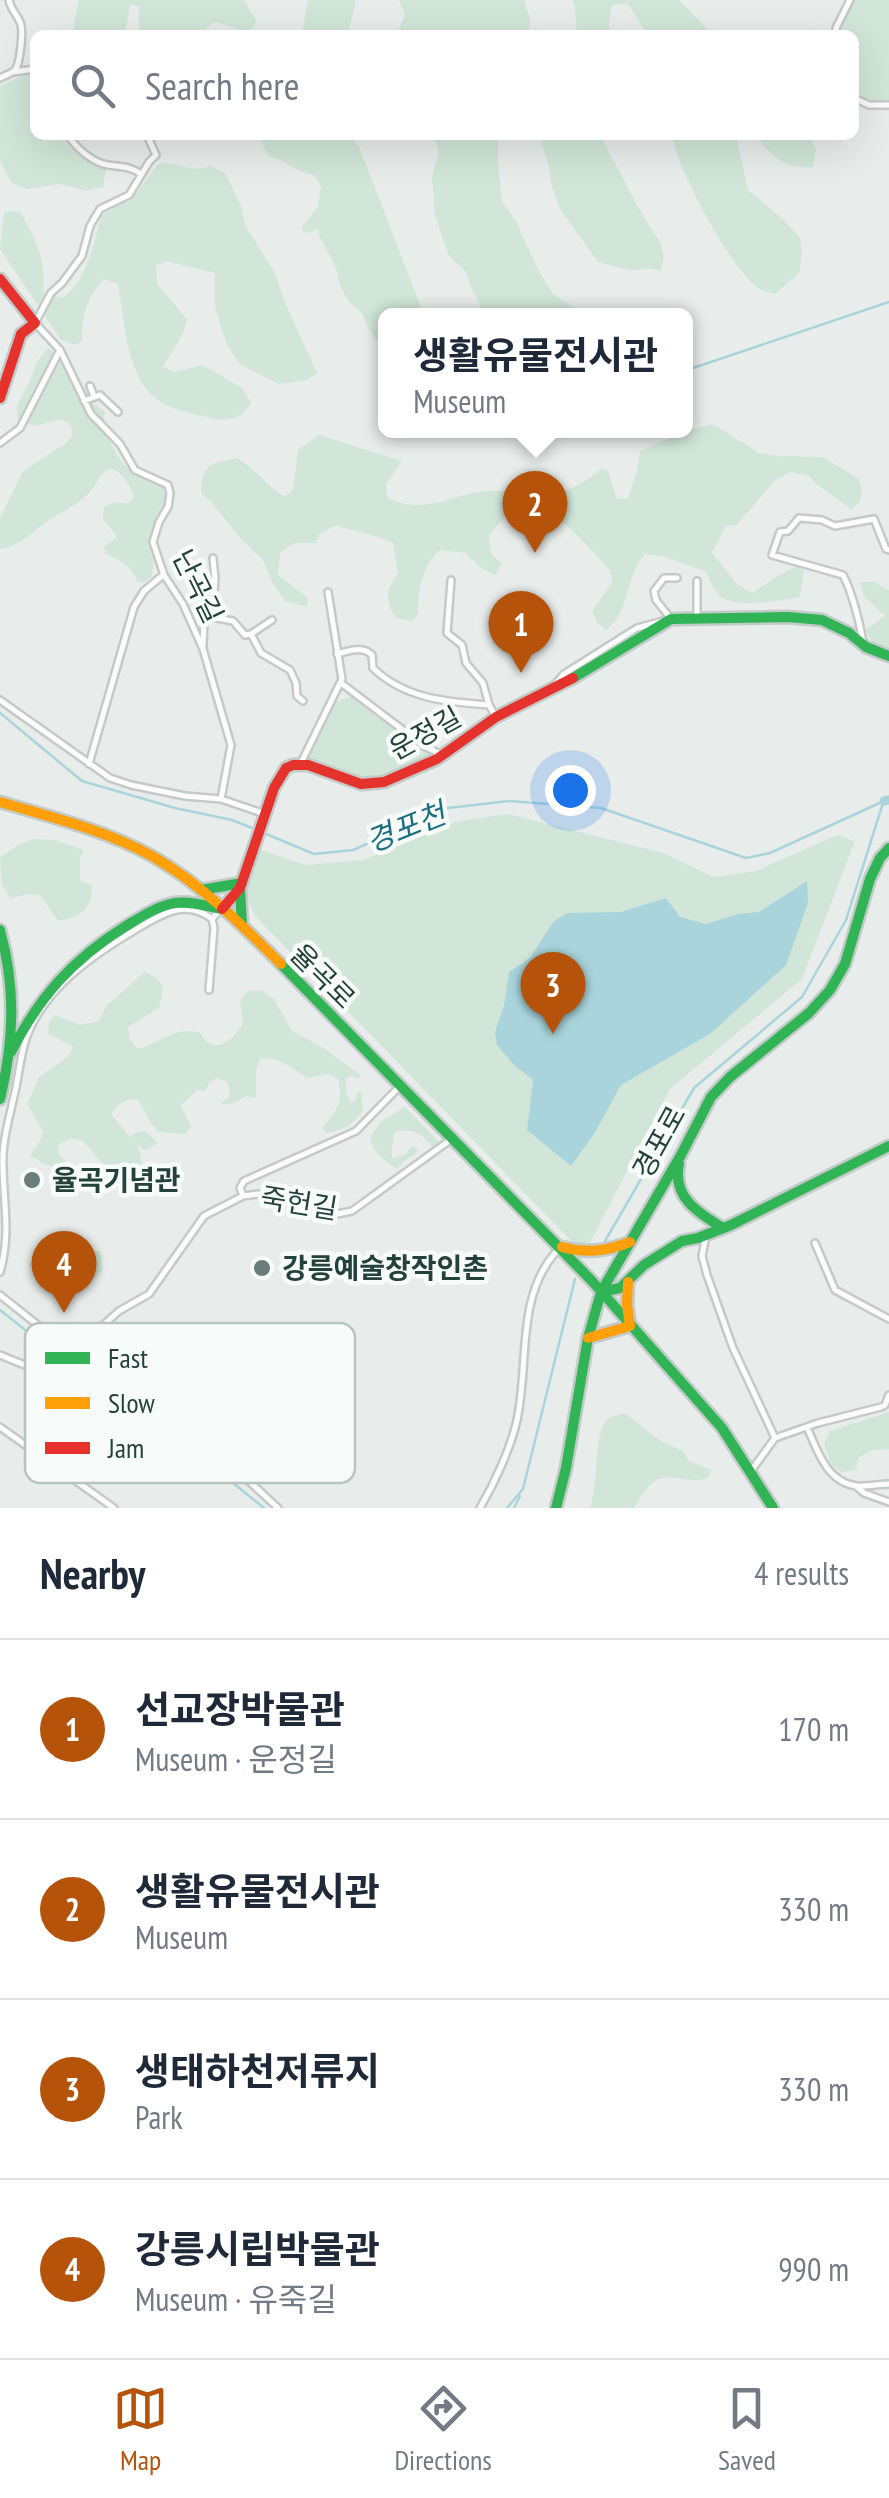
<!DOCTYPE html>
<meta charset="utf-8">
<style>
body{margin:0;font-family:"PT Sans Narrow","Noto Sans KR",sans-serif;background:#f6f6f7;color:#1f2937}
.you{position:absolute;left:570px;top:790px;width:35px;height:35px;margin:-25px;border:8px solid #fff;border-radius:50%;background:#1a73e8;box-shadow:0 0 0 15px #1a73e833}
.badge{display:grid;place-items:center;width:65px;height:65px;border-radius:50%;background:#b45309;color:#fff;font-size:32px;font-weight:700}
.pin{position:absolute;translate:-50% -82px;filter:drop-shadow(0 2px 5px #0008)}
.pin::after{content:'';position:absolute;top:52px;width:35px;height:30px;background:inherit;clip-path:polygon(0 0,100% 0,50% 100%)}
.popup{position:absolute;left:378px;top:308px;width:315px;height:130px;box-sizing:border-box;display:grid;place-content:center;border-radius:15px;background:#fff;filter:drop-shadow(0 2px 8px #0005);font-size:32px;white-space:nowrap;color:#747a83}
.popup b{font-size:38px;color:#1f2937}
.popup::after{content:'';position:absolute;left:50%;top:100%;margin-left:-20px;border:20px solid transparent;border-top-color:#fff}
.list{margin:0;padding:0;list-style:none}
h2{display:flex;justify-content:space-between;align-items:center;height:130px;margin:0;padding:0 40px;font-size:42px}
h2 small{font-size:32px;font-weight:400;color:#747a83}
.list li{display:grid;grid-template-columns:65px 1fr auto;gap:30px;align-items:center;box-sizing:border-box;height:180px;padding:0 40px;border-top:2px solid #e0e1e3}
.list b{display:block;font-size:38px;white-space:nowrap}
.list p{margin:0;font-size:32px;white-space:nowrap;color:#747a83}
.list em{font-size:32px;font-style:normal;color:#747a83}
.icon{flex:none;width:55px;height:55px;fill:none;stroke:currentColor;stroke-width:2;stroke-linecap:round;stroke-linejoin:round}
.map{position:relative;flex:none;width:889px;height:1508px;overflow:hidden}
.search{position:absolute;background:#fff;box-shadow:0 10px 40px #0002;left:30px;right:30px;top:30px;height:110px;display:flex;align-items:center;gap:25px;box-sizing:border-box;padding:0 35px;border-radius:15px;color:#747a83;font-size:38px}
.sheet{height:850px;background:#fff}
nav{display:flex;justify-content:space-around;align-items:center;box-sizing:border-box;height:140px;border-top:2px solid #e0e1e3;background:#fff;font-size:28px;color:#747a83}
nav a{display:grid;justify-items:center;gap:5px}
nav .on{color:#b45309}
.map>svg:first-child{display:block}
.green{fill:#d1e6d8}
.water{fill:#a9d4db}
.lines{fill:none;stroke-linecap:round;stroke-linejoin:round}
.stream{stroke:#a9d4db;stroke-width:2.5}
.river{stroke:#a9d4db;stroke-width:9}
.street-casing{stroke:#c5cac8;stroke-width:10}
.fast-casing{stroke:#c3cbc8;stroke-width:15}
.slow-casing{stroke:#c3cbc8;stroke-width:15}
.jam-casing{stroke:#c3cbc8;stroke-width:15}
.street{stroke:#fcfcfc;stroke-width:5}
.fast{stroke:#30b455;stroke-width:10}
.slow{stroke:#ff9f0a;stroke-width:10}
.jam{stroke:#e5322d;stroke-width:10}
.poi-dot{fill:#697e78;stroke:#f7fbf9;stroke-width:4}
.labels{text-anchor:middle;stroke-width:9;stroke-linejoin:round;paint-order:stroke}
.street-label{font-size:28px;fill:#24423a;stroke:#f7fbf9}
.poi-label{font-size:28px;font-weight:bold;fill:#24423a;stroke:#f7fbf9;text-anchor:start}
.water-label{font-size:30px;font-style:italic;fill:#1c6f80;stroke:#f7fbf9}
.key{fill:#f7fbf9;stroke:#b8c4c0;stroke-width:2.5}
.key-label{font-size:28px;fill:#24423a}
</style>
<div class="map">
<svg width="889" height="1508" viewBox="0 0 889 1508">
<rect width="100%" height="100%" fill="#e8edeb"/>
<!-- green -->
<path class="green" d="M79 0H244L257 22 248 33C236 30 226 23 214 22L205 30 207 35H139V6L130 5 125 35H72Z
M308 0H356L348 35H308L303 28Z
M399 0H524L530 19 529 35H397L405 14Z
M572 0H679L713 35H648L628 4H613L609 19V35H577L575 7Z
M853 0H889V103L884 104 856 96 854 92V35H840V33L847 11Z
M28 73 35 74V135H66L82 153 100 163 106 169 103 187 86 191 60 184 27 189 12 183 0 161V86Z
M258 135H350L360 149 424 315 385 316V355L383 343 374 338 361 312 349 302 340 286 336 268 319 235 318 229 308 233 303 232 302 227 318 206 321 186 314 175C294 171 287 161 268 156Z
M433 135H498V163L502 202 516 221 537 268 553 294 586 315H482L480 303 472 290 466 272 449 256 435 215 432 176 439 151Z
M544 135H600L637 205 661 244 664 256 661 271 648 268 632 271 598 262 561 211 552 188 549 166 541 142Z
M672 135H736L748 190 784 220 800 238 802 253 799 273 775 294C770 292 764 292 760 289 733 275 676 166 672 135Z
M753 135H809L816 150 813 167C777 167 777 157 753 135Z
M159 163C178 163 192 173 211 166L226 174 241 206 246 227 275 273 286 305 317 373 307 380 279 384 241 365 228 347 221 328 215 305V273L166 261 156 266 157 284 187 319C185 335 171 352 163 367L174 372 203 365 242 388 251 403C242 419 228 422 211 418 194 414 172 410 158 400 126 378 125 321 118 284L104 279C87 296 82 317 82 340L77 345 61 340 0 249 4 213 9 211 20 212C34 234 49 266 42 292L62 298C85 284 95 242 101 216L133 197Z
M49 348 60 360 78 399 96 405 105 412 102 430C110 439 113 449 120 459 129 474 148 478 163 486L168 507 156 533 152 576 144 583 137 582C132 566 121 560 106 554L104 547 117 537 103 519 104 507 115 502 128 504 134 496C129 483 124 475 111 468 99 473 98 483 90 492 78 504 63 512 49 520 31 532 22 546 0 549V518L23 471 65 444 73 434 70 424 61 419 35 426 18 420C14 402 23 398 29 383 37 366 34 361 49 348Z
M713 424 759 453 778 456 823 457 859 479 862 490 859 503 851 509C836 496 821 491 809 476L790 472 774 481 737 525 726 526 712 553 737 584 752 593 780 574 797 566 804 571 800 597C783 601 740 607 724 599 714 593 710 580 705 571L665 557 645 554C623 580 632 610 606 630L598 623 592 611 612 583 611 571C594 554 550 499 524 506 508 510 499 524 489 536L491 553 502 564 495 575 481 568 465 553 440 550C422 566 418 590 418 614L412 621 395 618C385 598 385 591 398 573L393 543C374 534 355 532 336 525L319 534 316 543H294L280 553 278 575 308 598 307 607 285 601 273 583 263 560 239 537 212 503 201 493C202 462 211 464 237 458 256 469 267 486 285 497L293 490 298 450 319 435 402 461 386 484 388 498C426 516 450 494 488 491 509 489 531 497 552 494 571 491 587 480 601 469L608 471 617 499H628L637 471 640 451 692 429Z
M860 582H875L889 590V654L881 655 865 630 885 616 864 596Z
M357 694 436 744V756L387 780 354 777 306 763 336 702Z
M508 814 663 853 714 877 756 871 837 835 855 841 802 979 670 1089 584 1254 257 918C240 894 249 875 257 849L306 865 363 860 459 821Z
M34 839 55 840 84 850 80 859V880L92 886C92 910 80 917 58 921L40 895 26 894 10 899 2 884 0 858 16 846Z
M145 972C165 982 165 986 159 1008L128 1027 130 1039 138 1049C160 1043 177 1025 200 1033 214 1057 232 1041 243 1024L240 1000 248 991 261 990 274 999 291 1030 325 1049 362 1076 358 1078 350 1076 346 1079V1093L352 1103 356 1099 357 1092 361 1091 363 1111C354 1124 343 1130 327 1133L322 1128C336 1111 344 1102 338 1079L329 1074 307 1078C292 1068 279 1056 260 1059L256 1071V1098L246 1096C239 1101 230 1107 221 1103L230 1096 228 1082 216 1078 209 1083 205 1091 197 1090 181 1106 191 1127 185 1134 158 1132 151 1123 138 1100C126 1097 117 1104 111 1114L130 1137 136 1132 145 1131 158 1143 145 1150 136 1144C145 1158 141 1170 135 1186L117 1185 104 1180 107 1168 83 1141 71 1138 58 1145 59 1154 71 1167 65 1172 42 1163 30 1155 40 1141 43 1132 27 1104 39 1077 69 1056 73 1047 48 1033 49 1022 55 1015 80 1025 99 1021 107 1005Z
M405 1107 439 1142 433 1147C420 1133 415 1128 395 1132L391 1153 393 1158 406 1154 410 1147H415L418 1151C411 1159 403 1159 398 1169 384 1161 374 1153 370 1138L380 1122Z
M68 1249 74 1250 79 1258 91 1257 96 1251H101L103 1270C98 1278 89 1281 80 1280L76 1275 71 1278 64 1273 67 1271 66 1265H56L53 1260 58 1251Z
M889 1412V1449L873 1450 858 1458 856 1470 841 1472 831 1464 824 1444 830 1431Z
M625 1413 662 1442 683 1451 689 1461 711 1470 708 1478C686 1485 670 1470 653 1482 646 1488 639 1500 634 1508H590C599 1486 592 1431 609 1418 612 1416 621 1414 625 1413Z"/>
<!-- water -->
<path class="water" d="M807 881 808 903 786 965 710 1034 621 1085 594 1134 571 1166 527 1130 533 1080 514 1065 497 1045 495 1032 504 1005 509 972 529 959 554 921 568 913 621 912 666 898 680 917 706 924 738 914 759 912Z"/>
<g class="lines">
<!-- stream -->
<path class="stream" d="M687 370 889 302
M0 713 82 781 175 808 232 820 257 830
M264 833 314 854 353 850 448 808 509 801 601 808 746 858 770 853 884 801
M605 1241 694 1088 802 997 846 920 883 803
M0 1310 50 1350 185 1444 264 1508
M507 1508 523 1489 575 1279
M514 1508 520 1496"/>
<!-- river -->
<path class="river" d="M884 801 889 800"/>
<defs>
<path id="street" d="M837 35 836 28 850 0
M13 72 35 69
M0 78C4 76 12 73 15 70 20 64 24 30 20 22 16 13 11 10 9 0
M854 98 869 105H889
M68 135C76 148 93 163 108 165 121 167 130 166 141 174
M147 135 156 155 149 162 129 195 100 209 90 226 82 256 62 283 51 293 35 323 60 350 91 414 120 444 135 470 168 485 170 493 168 507 159 522 153 542 164 575 183 604 203 649 231 745 221 799
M90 386 94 396
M84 401 100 395 118 412
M0 443 20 428 60 350
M451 580 447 633 462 645 466 663 483 683 489 705 496 717
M212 617 233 621 245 635 251 634 272 620
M697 618V581
M251 634 261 653 290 670 296 683 297 696 303 701
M863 643C860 623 852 592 843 575L772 555 780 532 788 531 799 518 822 520 835 526 874 519 886 549 889 550
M203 646 204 621 212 617 215 578 213 558
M337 654C349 651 362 645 372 655L373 668C405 699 447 702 489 705
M341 683 424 746 442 755
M552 688 564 674 637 628 671 619 656 600 654 591 664 578H677
M0 700 110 778 131 785 185 796 221 799 265 814
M89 764 134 607 144 591 163 575
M300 765 342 679 328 592
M209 990 214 928 212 919
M243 1196 240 1188 244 1181 356 1131 400 1086
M706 1235 702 1256 707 1275 733 1348 775 1438
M815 1243 835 1290 889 1319
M0 1272C12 1231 2 1197 3 1157 3 1137 10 1116 14 1096 19 1077 20 1055 27 1036 45 988 93 955 135 930 160 915 185 898 212 919L221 909
M0 1295 98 1373 180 1422 236 1469 278 1508
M0 1355 37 1370H53L119 1311 149 1294 204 1216 243 1196 258 1194 337 1214 352 1211 453 1138
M0 1427 114 1508
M807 1427C817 1450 827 1483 857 1486 867 1487 879 1484 889 1484
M751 1471 775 1438 818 1423 881 1407 885 1405 889 1395
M856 1486 864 1493 889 1502
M480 1508C494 1484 511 1448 517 1420 529 1366 516 1298 555 1253"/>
<path id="fast" d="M573 678 671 619 788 617 822 620 849 633 866 647 889 656
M240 888 242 925
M201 890 242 883
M0 930C16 988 14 1041 0 1099
M281 964 592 1281 722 1428 773 1508
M11 1052C40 996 72 960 126 926 141 917 157 906 175 903 191 901 207 906 222 909
M679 1164C672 1197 698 1213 723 1228
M601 1292 620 1288 644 1265 682 1241 698 1238 731 1225 889 1146
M556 1508 566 1468 588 1338 601 1292 681 1155 711 1097 730 1077 809 1013 830 990 845 964 870 879 880 858 889 848"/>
<path id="slow" d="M0 802C51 817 105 830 152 856 201 884 242 925 281 964
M562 1247C586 1254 607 1251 630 1242
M588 1338 630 1326 627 1305 628 1282"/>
<path id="jam" d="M0 279 35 323 21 334 0 398
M222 909 240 888 274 788 286 768 293 765H308L361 784 384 782 437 759 496 717 573 678"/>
</defs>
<!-- street casing -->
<use href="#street" class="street-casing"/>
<!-- fast casing -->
<use href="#fast" class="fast-casing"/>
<!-- slow casing -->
<use href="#slow" class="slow-casing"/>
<!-- jam casing -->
<use href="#jam" class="jam-casing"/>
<!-- street -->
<use href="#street" class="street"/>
<!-- fast -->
<use href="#fast" class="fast"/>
<!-- slow -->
<use href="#slow" class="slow"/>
<!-- jam -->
<use href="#jam" class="jam"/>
</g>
<!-- markers -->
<g class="poi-dot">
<circle cx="32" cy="1180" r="10"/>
<circle cx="262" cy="1268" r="10"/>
</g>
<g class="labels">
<!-- street labels -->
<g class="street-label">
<text transform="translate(198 586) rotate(64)" y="10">난곡길</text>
<text transform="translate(425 733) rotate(-29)" y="10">운정길</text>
<text transform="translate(323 976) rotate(45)" y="10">율곡로</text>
<text transform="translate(659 1142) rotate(-61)" y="10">경포로</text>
<text transform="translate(299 1203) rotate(9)" y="10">죽헌길</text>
</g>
<!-- poi labels -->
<g class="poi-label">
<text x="52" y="1190">율곡기념관</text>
<text x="282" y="1278">강릉예술창작인촌</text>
</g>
<!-- water labels -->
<g class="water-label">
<text transform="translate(406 828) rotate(-22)" y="10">경포천</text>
</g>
</g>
<!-- legend -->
<rect x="25" y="1323" width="330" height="160" rx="15" class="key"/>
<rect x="45" y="1352" width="45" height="12" fill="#30b455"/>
<rect x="45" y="1397" width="45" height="12" fill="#ff9f0a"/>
<rect x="45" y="1442" width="45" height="12" fill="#e5322d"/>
<g class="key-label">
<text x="108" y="1368">Fast</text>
<text x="108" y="1413">Slow</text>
<text x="108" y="1458">Jam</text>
</g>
</svg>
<div class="you"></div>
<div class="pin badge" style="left:521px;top:673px">1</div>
<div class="pin badge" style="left:535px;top:553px">2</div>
<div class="popup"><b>생활유물전시관</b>Museum</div>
<div class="pin badge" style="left:553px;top:1034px">3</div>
<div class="pin badge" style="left:64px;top:1313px">4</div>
<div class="search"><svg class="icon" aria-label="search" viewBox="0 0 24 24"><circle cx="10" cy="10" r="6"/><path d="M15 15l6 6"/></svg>Search here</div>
</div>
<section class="sheet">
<h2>Nearby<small>4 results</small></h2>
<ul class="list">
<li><span class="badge">1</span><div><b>선교장박물관</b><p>Museum · 운정길</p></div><em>170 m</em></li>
<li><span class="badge">2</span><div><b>생활유물전시관</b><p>Museum</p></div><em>330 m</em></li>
<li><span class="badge">3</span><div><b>생태하천저류지</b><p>Park</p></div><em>330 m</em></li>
<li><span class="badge">4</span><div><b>강릉시립박물관</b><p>Museum · 유죽길</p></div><em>990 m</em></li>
</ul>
</section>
<nav>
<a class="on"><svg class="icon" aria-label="map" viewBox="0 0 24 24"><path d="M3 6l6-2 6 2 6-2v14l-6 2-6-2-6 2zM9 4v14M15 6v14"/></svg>Map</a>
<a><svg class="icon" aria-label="directions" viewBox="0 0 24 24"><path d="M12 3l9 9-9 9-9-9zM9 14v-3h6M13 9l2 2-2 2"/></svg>Directions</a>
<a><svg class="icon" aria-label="saved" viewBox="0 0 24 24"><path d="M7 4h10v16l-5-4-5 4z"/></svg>Saved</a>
</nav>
